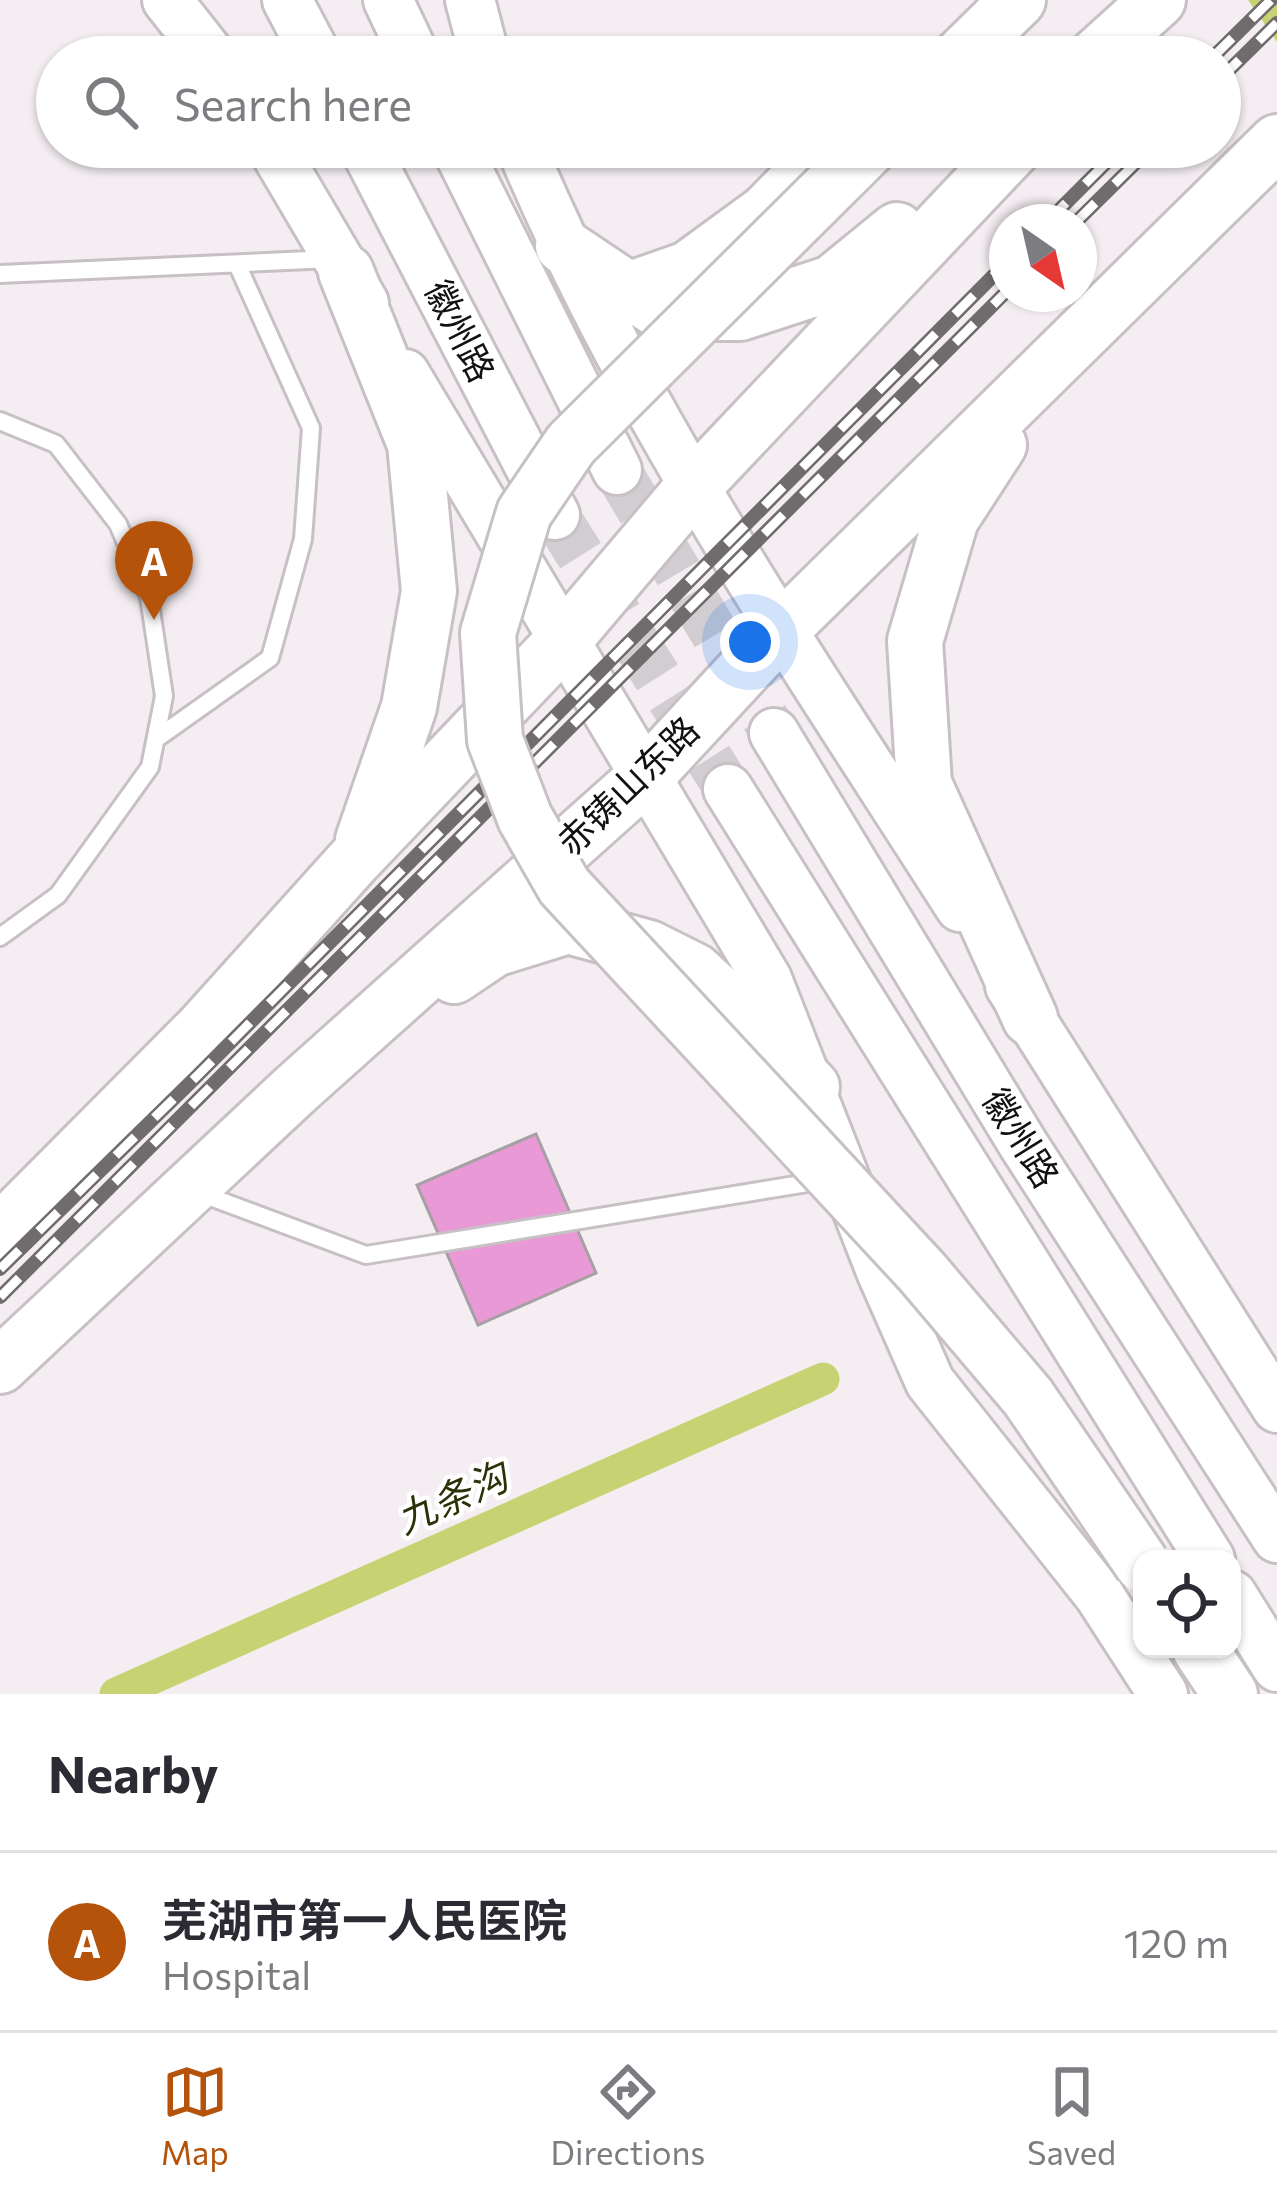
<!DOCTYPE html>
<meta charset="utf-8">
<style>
body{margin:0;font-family:Commissioner,"Noto Sans SC",sans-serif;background:#f7f7f7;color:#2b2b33}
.controls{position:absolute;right:36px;bottom:36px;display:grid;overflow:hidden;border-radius:24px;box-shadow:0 3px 9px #0004}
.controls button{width:108px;height:108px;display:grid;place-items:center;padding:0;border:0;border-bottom:3px solid #e1e1e2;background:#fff;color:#2b2b33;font:60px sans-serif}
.compass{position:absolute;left:989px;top:204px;width:108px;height:108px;border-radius:50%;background:#fff;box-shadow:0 3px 9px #0004;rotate:146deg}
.you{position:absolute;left:750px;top:642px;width:42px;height:42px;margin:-30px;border:9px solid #fff;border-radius:50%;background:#1a73e8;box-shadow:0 0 0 18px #1a73e833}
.badge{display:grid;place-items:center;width:78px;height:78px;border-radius:50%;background:#b45309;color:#fff;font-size:39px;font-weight:700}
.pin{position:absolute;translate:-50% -99px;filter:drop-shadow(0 3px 6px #0008)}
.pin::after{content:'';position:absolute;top:63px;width:42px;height:36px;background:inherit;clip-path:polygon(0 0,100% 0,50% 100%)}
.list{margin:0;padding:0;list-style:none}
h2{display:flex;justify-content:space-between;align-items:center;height:156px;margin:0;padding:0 48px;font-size:51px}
h2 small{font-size:39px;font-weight:400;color:#7c7c81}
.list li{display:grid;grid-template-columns:78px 1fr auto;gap:36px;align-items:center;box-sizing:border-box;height:180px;padding:0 48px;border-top:3px solid #e1e1e2}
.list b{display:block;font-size:45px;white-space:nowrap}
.list p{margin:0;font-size:39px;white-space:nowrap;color:#7c7c81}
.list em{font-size:39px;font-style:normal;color:#7c7c81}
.icon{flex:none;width:66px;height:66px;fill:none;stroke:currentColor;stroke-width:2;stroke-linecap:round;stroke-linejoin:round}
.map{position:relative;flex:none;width:1277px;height:1694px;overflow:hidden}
.search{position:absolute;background:#fff;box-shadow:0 3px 9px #0004;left:36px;right:36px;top:36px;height:132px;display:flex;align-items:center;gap:30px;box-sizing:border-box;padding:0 42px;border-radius:66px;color:#7c7c81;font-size:45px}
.sheet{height:336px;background:#fff}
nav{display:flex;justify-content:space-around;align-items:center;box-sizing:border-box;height:168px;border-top:3px solid #e1e1e2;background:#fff;font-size:33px;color:#7c7c81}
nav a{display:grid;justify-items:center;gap:6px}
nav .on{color:#b45309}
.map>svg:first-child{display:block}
.water{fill:#c7d373}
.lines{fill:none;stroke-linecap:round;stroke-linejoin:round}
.canal{stroke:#c7d373;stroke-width:33}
.building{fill:#e99ad6;stroke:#a69fa4;stroke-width:3}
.secondary-tunnel{stroke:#d2cdd0;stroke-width:48;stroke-dasharray:48 24;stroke-linecap:butt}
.lane-casing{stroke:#c7c0c5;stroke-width:22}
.secondary-casing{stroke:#c7c0c5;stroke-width:54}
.primary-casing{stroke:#c7c0c5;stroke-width:60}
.lane{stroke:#fff;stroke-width:16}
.secondary{stroke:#fff;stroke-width:48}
.primary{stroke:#fff;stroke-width:54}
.rail-casing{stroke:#706c6e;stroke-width:14}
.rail{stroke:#fff;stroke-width:9;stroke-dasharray:27;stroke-linecap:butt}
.primary-bridge-casing{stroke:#c7c0c5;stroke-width:60;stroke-linecap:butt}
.primary-bridge{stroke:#fff;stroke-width:54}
.labels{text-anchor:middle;stroke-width:9;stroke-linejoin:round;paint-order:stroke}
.street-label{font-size:36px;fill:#121011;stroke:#fff}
.water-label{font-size:39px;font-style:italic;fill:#2d3108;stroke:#fff}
</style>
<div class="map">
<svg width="1277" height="1694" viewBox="0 0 1277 1694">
<rect width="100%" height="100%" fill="#f4eef2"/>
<!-- water -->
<path class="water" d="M1248 0H1277V42Z"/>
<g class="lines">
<!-- canal -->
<path class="canal" d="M116 1694 823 1379"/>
</g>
<!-- building -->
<path class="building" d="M536 1134 596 1273 478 1325 417 1185Z"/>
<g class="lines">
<!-- secondary-tunnel -->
<path class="secondary-tunnel" d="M617 470 774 733
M555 515 728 789"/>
<defs>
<path id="lane" d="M0 274 331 259
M0 421 56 444 118 524 149 597 164 696 150 767 58 895 0 937
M156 739 270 658 303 539 311 428 237 264
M197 1192 366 1255 820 1181"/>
<path id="secondary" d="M167 0 212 57
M287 0 317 57
M388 0 415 57
M470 0 485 57
M272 147 364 303
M364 147 555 515
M456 147 617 470
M521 147C634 417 803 661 960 907
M405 374 767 979 881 1271 930 1382 1099 1595 1163 1694
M774 733 1023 1144 1277 1538
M728 789 1210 1559
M1010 986 1277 1408
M1232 1595 1277 1667"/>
<path id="primary" d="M960 57 1018 0
M1095 57 1158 0
M563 246 663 313H740L832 283 897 230
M346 272 415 444 429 591 409 707 363 840
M628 290 688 269 766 212 830 147
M999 445 951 519 915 641 924 784 1030 1018
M454 976 494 949 568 926 649 948 695 971 750 1022 812 1087
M0 1232 202 1029 356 858 562 642 694 486 1015 147
M0 1366 296 1089 645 777 783 628 1277 142
M1200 1649 1230 1694"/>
</defs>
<!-- lane casing -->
<use href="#lane" class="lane-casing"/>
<!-- secondary casing -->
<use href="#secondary" class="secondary-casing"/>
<!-- primary casing -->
<use href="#primary" class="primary-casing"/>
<!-- lane -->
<use href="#lane" class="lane"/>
<!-- secondary -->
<use href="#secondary" class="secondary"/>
<!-- primary -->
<use href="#primary" class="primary"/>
<defs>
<path id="rail" d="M1213 57 1271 0
M1220 79 1277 23
M1047 222 1122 147
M1076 222 1152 147
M0 1269 197 1076 1007 262
M0 1297 1007 291"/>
</defs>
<!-- rail casing -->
<use href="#rail" class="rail-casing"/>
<!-- rail -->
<use href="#rail" class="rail"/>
<defs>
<path id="primary-bridge" d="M870 147 571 444 524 513 488 633 495 740 525 818 564 886 922 1272 1028 1397 1142 1564"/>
</defs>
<!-- primary-bridge casing -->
<use href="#primary-bridge" class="primary-bridge-casing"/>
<!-- primary-bridge -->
<use href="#primary-bridge" class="primary-bridge"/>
</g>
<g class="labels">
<!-- street labels -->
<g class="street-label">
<text transform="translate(460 331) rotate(63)" y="13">徽州路</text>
<text transform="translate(628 786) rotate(-44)" y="13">赤铸山东路</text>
<text transform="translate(1021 1138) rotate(58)" y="13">徽州路</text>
</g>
<!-- water labels -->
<g class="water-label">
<text transform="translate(452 1498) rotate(-24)" y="14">九条沟</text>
</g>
</g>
</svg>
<div class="controls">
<button><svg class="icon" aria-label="locate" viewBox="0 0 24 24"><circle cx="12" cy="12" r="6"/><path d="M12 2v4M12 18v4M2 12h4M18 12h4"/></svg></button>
</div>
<svg class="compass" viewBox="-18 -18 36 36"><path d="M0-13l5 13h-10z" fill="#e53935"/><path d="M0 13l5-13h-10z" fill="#7c7c81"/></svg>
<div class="you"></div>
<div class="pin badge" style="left:154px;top:620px">A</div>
<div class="search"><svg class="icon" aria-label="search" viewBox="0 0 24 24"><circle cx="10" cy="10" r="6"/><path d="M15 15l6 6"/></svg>Search here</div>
</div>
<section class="sheet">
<h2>Nearby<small></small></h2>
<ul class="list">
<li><span class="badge">A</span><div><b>芜湖市第一人民医院</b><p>Hospital</p></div><em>120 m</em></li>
</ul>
</section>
<nav>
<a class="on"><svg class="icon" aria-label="map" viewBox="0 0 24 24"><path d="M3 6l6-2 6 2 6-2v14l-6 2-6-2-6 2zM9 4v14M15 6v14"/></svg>Map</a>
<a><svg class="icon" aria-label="directions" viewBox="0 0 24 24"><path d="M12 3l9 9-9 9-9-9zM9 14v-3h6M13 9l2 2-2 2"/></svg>Directions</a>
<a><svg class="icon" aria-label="saved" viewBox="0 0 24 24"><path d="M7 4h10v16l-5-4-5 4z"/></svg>Saved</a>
</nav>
